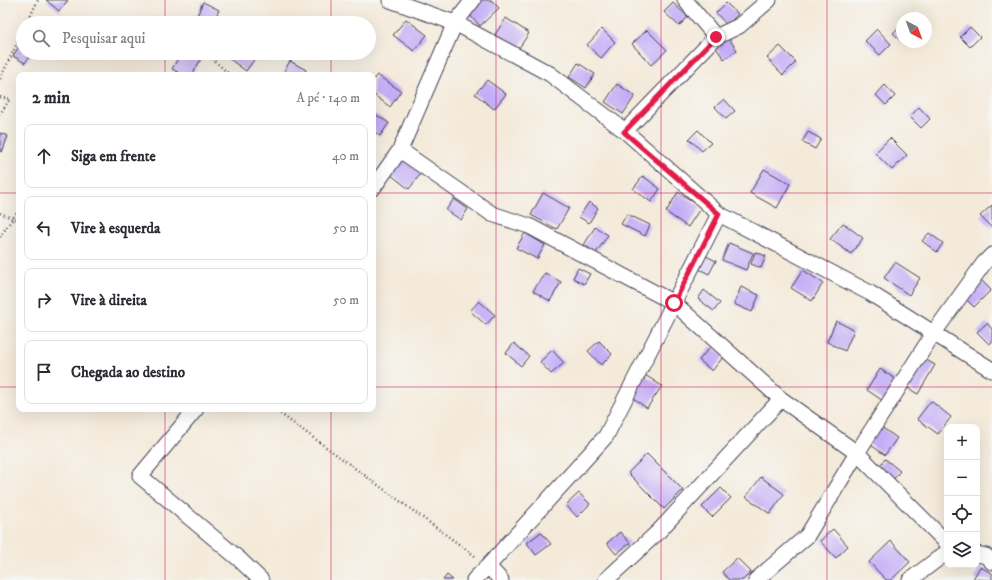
<!DOCTYPE html>
<html lang="pt">
<meta charset="utf-8">
<style>
body{margin:0;font-family:"IM FELL DW Pica",serif;background:#f7f7f7;color:#2b2b33}
.controls{position:absolute;right:12px;bottom:12px;display:grid;overflow:hidden;border-radius:8px;box-shadow:0 4px 16px #0002}
.controls button{width:36px;height:36px;display:grid;place-items:center;padding:0;border:0;border-bottom:1px solid #e1e1e2;background:#fff;color:#2b2b33;font:20px sans-serif}
.compass{position:absolute;left:896px;top:12px;width:36px;height:36px;border-radius:50%;background:#fff;box-shadow:0 4px 16px #0002;rotate:139deg}
.stop{position:absolute;width:12px;height:12px;margin:-9px;border:3px solid #e11d48;border-radius:50%;background:#fff}
.stop.end{background:#e11d48;border-color:#fff;box-shadow:0 1px 4px #0008}
.list{margin:0;padding:0;list-style:none}
h2{display:flex;justify-content:space-between;align-items:center;height:52px;margin:0;padding:0 16px;font-size:17px}
h2 small{font-size:13px;font-weight:400;color:#7c7c81}
.list li{display:grid;grid-template-columns:26px 1fr auto;gap:12px;align-items:center;box-sizing:border-box;height:64px;margin:0 8px 8px;padding:0 8px;border:1px solid #e1e1e2;border-radius:8px}
.list b{display:block;font-size:15px;white-space:nowrap}
.list em{font-size:13px;font-style:normal;color:#7c7c81}
.icon{flex:none;width:22px;height:22px;fill:none;stroke:currentColor;stroke-width:2;stroke-linecap:round;stroke-linejoin:round}
.map{position:relative;flex:none;width:992px;height:580px;overflow:hidden}
.search{position:absolute;background:#fff;box-shadow:0 4px 16px #0002;left:16px;top:16px;width:360px;height:44px;display:flex;align-items:center;gap:10px;box-sizing:border-box;padding:0 14px;border-radius:22px;color:#7c7c81;font-size:15px}
.panel{position:absolute;background:#fff;box-shadow:0 4px 16px #0002;left:16px;top:72px;width:360px;height:340px;border-radius:8px}
.map>svg:first-child{display:block}
.building{fill:#c4adf6}
.lines{fill:none;stroke-linecap:round;stroke-linejoin:round}
.street-casing{stroke:#424053;stroke-width:17}
.path{stroke:#424053;stroke-width:2.5;stroke-dasharray:1 3;stroke-linecap:butt}
.street{stroke:#fff;stroke-width:15}
.route{stroke:#e11d48;stroke-width:5}
.grid{fill:none;stroke:#c2185b;stroke-width:1;stroke-opacity:0.55}
</style>
<div class="map">
<svg width="992" height="580" viewBox="0 0 992 580">
<rect width="100%" height="100%" fill="#f6f6f2"/>
<filter id="ink" filterUnits="userSpaceOnUse"><feTurbulence type="fractalNoise" baseFrequency=".025" numOctaves="2"/><feDisplacementMap in="SourceGraphic" scale="8" xChannelSelector="R" yChannelSelector="G"/><feConvolveMatrix kernelMatrix="1 2 1 2 8 2 1 2 1" color-interpolation-filters="sRGB"/></filter>
<filter id="wash" filterUnits="userSpaceOnUse"><feTurbulence type="fractalNoise" baseFrequency=".012" numOctaves="4" result="noise"/><feDisplacementMap in="SourceGraphic" scale="16" xChannelSelector="R" yChannelSelector="G"/><feGaussianBlur stdDeviation="0.9" result="paint"/><feColorMatrix in="noise" values="0 0 0 0 0 0 0 0 0 0 0 0 0 0 0 0 0 1.4 0 .05"/><feComposite in="paint" operator="in"/></filter>
<g filter="url(#wash)">
<rect width="100%" height="100%" fill="#f4eada"/>
<g id="blocks">
<!-- building -->
<path class="building" d="M46 0H68L59 11Z
M477 0H491L499 8 480 26 466 11Z
M203 2 219 10 213 23H206L196 18Z
M673 3 688 17 679 26 664 12Z
M726 3 738 14 727 25 716 13Z
M506 18 529 33 517 51 494 36Z
M406 19 427 35 414 51 393 35Z
M902 24V42H910L906 46 893 33Z
M970 27 980 37 970 47 960 37Z
M602 29 615 42 601 58 587 45Z
M877 29 891 44 880 55 865 41Z
M647 30 667 50 651 65 632 44Z
M726 35 737 50 724 59 714 45Z
M23 40V53H32L25 63 13 56Z
M780 46 796 62 783 75 767 58Z
M181 53H191L201 59 192 75H183L172 69Z
M230 53H259L246 71 227 57Z
M290 61 306 70 304 75H282Z
M578 63 595 74 586 88 569 77Z
M377 75 401 91 390 107 373 94V80Z
M487 80 506 94 494 109 475 94Z
M617 84 635 96 623 114 605 102Z
M885 85 895 96 886 105 876 95Z
M724 99 735 111 726 119 715 107Z
M919 107 930 119 921 128 910 117Z
M375 114 389 123 380 136 373 131V116Z
M698 130 711 143 702 151 689 139Z
M808 132 821 139 815 149 802 142Z
M0 133 8 136 2 152 0 151Z
M890 138 907 155 892 170 875 153Z
M404 158 422 172 409 189 391 175Z
M764 169 790 184 777 208 750 193Z
M643 176 660 189 651 202 633 189Z
M678 192 701 207 688 227 666 212Z
M543 193 569 208 557 229 531 215Z
M454 199 468 209 461 220 446 210Z
M589 202 598 208 589 223 579 217Z
M992 205V228L980 216Z
M627 214 650 225 645 236 621 224Z
M843 223 863 238 851 254 830 239Z
M595 227 608 235 596 253 584 245Z
M525 233 545 245 537 259 516 248Z
M929 233 943 243 937 252 922 241Z
M729 243 753 253 746 270 722 260Z
M755 252 766 256 761 268 751 264Z
M706 256 716 261 709 274 699 269Z
M895 262 920 278 909 295 884 278Z
M578 268 590 274 584 284 573 278Z
M803 270 823 283 812 301 791 288Z
M545 273 561 282 550 301 533 291Z
M981 280 991 290 974 307 964 297Z
M741 287 759 295 752 312 734 304Z
M704 290 720 303 714 311 698 299Z
M479 301 495 315 486 325 470 311Z
M836 321 854 330 845 351 827 342Z
M987 323 992 329V342L989 344 977 332Z
M599 341 612 354 601 365 588 351Z
M514 343 529 356 521 366 506 353Z
M711 346 724 356 712 371 699 360Z
M552 350 564 363 551 374 540 362Z
M923 358 935 365 918 394 906 387Z
M880 369 900 382 886 403 867 390Z
M645 375 662 386 647 408 630 396Z
M931 401 951 417 938 434 917 419Z
M880 426 897 438 885 455 868 443Z
M647 454 683 490 664 509 628 473Z
M885 459 900 471 893 480 878 468Z
M761 477 784 494 770 514 746 497Z
M721 488 731 498 712 517 702 507Z
M579 493 590 504 577 517 566 505Z
M833 529 848 546 836 558 820 541Z
M541 532 551 544 536 555 527 543Z
M620 532 630 543 616 554 607 543Z
M891 541 910 562 891 580H886L869 562Z
M737 558 751 572 743 580H729L722 572Z
M980 567 992 573V580L973 579Z
M447 575 453 580H443Z"/>
</g>
</g>
<g filter="url(#ink)">
<use href="#blocks" fill-opacity="0" stroke="#424053" stroke-width="1"/>
<g class="lines">
<defs>
<path id="street" d="M390 0 455 23 550 74 625 131 719 214 870 293 992 370
M685 0 716 37
M625 131 716 37 739 26 769 0
M400 150 492 214 529 226 674 303 781 399 857 453 947 543
M373 188 400 150 455 23 473 0
M196 409 140 476 239 559 261 580
M977 554 986 556 992 562
M488 566 501 580
M474 580 488 566 606 436 719 214
M606 580 659 531 781 399
M756 580 807 536 857 453 933 334 984 263 992 255
M910 580 947 552"/>
</defs>
<!-- street casing -->
<use href="#street" class="street-casing"/>
<!-- path -->
<path class="path" d="M27 23 38 0
M206 53 230 75
M0 79 23 31
M0 97 10 99 0 114
M0 213 19 221
M0 237 13 218 19 211
M274 409 475 556"/>
<!-- street -->
<use href="#street" class="street"/>
</g>
</g>
<g class="lines" filter="url(#ink)">
<!-- route -->
<path class="route" d="M674 303 719 214 624 132 716 37"/>
</g>
<!-- grid -->
<path class="grid" d="M165 0V23M331 0V23M496 0V580M661 0V580M827 0V580M165 53V75M331 53V75M0 193H19M373 193H992M0 387H19M373 387H992M165 409V580M331 409V580"/>
</svg>
<div class="controls">
<button>+</button>
<button>−</button>
<button><svg class="icon" aria-label="locate" viewBox="0 0 24 24"><circle cx="12" cy="12" r="6"/><path d="M12 2v4M12 18v4M2 12h4M18 12h4"/></svg></button>
<button><svg class="icon" aria-label="layers" viewBox="0 0 24 24"><path d="M12 4l9 5-9 5-9-5zM3 14l9 5 9-5"/></svg></button>
</div>
<svg class="compass" viewBox="-18 -18 36 36"><path d="M0-13l5 13h-10z" fill="#e53935"/><path d="M0 13l5-13h-10z" fill="#7c7c81"/></svg>
<div class="stop" style="left:674px;top:303px"></div>
<div class="stop end" style="left:716px;top:37px"></div>
<div class="search"><svg class="icon" aria-label="search" viewBox="0 0 24 24"><circle cx="10" cy="10" r="6"/><path d="M15 15l6 6"/></svg>Pesquisar aqui</div>
<section class="panel">
<h2>2 min<small>A pé · 140 m</small></h2>
<ul class="list">
<li><svg class="icon" aria-label="ahead" viewBox="0 0 24 24"><path d="M12 20V5M6 11l6-6 6 6"/></svg><div><b>Siga em frente</b></div><em>40 m</em></li>
<li><svg class="icon" aria-label="left" viewBox="0 0 24 24"><path d="M17 20v-9H6M10 6l-5 5 5 5"/></svg><div><b>Vire à esquerda</b></div><em>50 m</em></li>
<li><svg class="icon" aria-label="right" viewBox="0 0 24 24"><path d="M7 20v-9h11M14 6l5 5-5 5"/></svg><div><b>Vire à direita</b></div><em>50 m</em></li>
<li><svg class="icon" aria-label="arrive" viewBox="0 0 24 24"><path d="M6 21V4h12l-3 4 3 4H6"/></svg><div><b>Chegada ao destino</b></div></li>
</ul>
</section>
</div>
